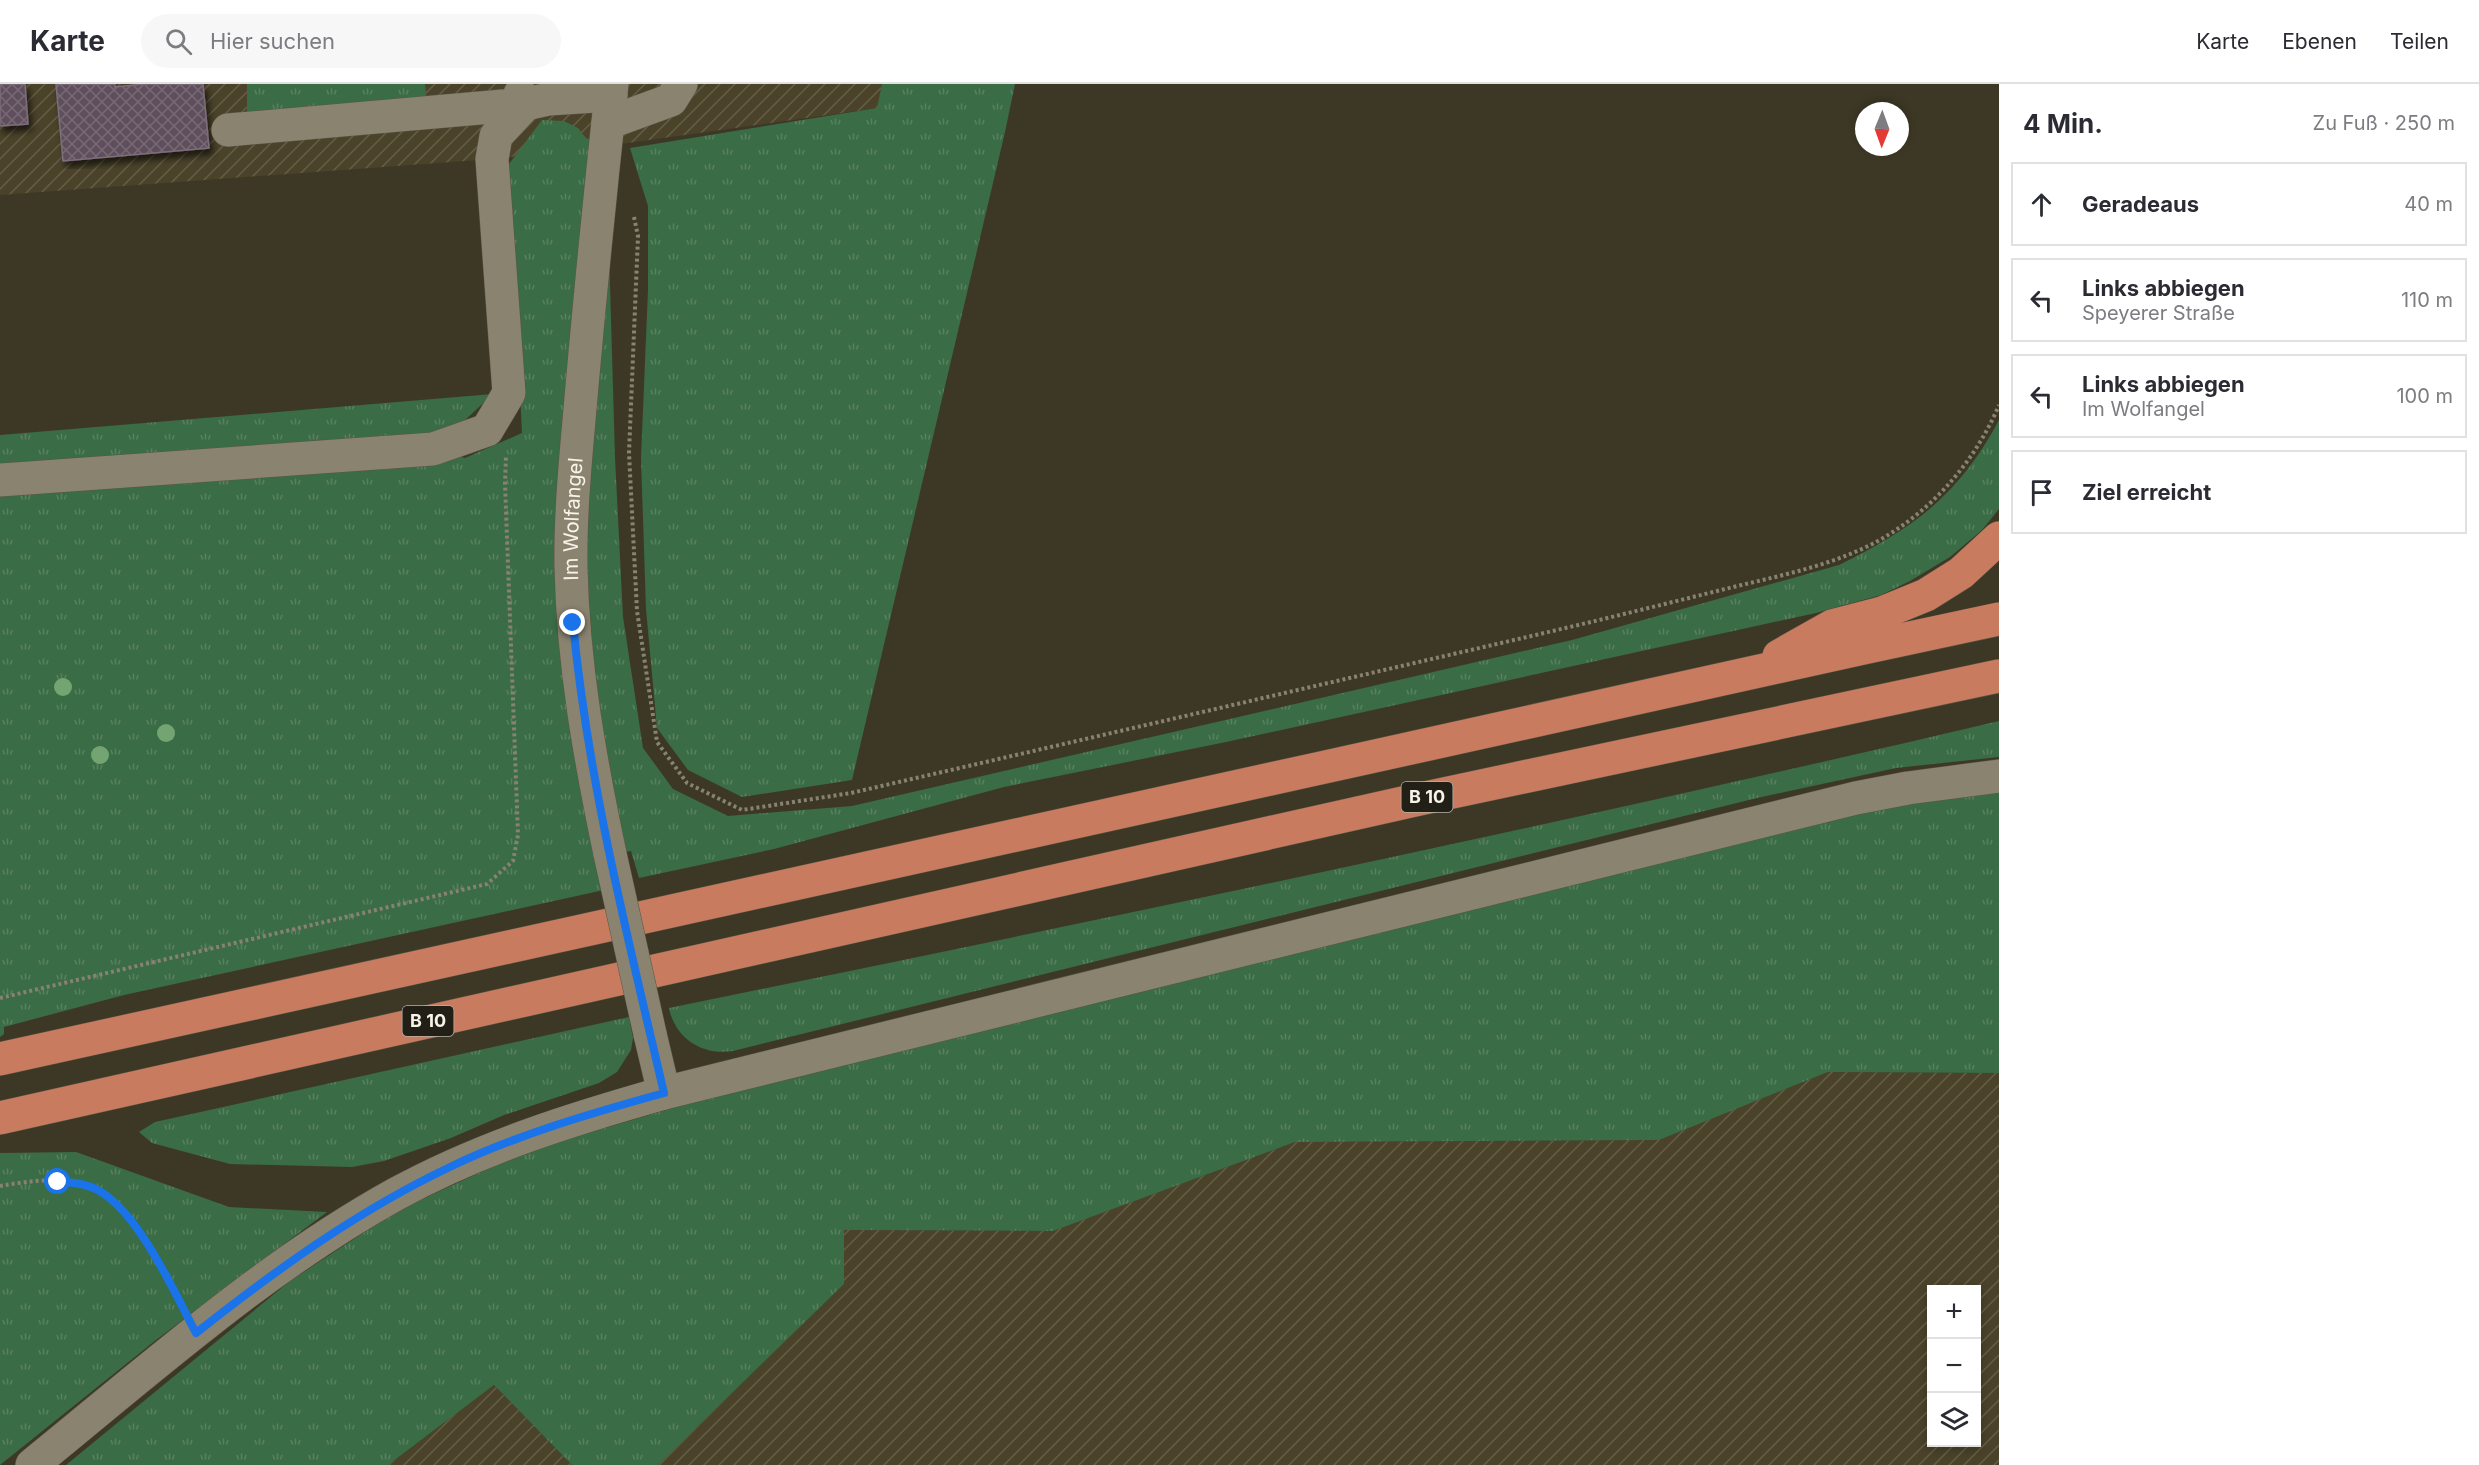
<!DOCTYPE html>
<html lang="de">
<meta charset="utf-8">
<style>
body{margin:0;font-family:Inter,sans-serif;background:#f7f7f7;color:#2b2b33}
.controls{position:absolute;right:18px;bottom:18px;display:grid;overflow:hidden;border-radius:0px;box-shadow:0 3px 9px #0003}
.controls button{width:54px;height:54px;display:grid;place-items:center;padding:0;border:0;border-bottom:2px solid #e1e1e2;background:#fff;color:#2b2b33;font:30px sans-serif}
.compass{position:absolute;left:1855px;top:18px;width:54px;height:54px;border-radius:50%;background:#fff;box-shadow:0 3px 9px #0003;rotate:181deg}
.stop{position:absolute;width:18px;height:18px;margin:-14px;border:4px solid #1a73e8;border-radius:50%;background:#fff}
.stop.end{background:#1a73e8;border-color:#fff;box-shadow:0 2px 6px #0008}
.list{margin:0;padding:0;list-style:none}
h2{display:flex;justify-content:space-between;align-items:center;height:78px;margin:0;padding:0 24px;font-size:26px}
h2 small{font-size:20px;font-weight:400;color:#7c7c81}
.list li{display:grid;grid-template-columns:39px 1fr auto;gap:18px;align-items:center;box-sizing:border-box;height:84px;margin:0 12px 12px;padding:0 12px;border:2px solid #e1e1e2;border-radius:0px}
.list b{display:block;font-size:22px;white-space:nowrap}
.list p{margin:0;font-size:20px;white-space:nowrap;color:#7c7c81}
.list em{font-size:20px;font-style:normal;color:#7c7c81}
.icon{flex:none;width:33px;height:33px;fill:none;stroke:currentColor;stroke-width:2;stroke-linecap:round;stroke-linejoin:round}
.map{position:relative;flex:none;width:1999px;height:1381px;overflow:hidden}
header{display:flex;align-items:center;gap:36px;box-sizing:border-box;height:84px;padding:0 30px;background:#fff;border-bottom:2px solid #e1e1e2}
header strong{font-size:28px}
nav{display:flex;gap:33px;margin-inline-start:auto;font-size:21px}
.search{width:420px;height:54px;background:#f7f7f7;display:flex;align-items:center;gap:15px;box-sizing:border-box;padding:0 21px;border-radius:33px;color:#7c7c81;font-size:22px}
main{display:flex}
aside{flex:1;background:#fff}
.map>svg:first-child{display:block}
.industrial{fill:url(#industrial-furrows);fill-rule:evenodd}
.grass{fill:url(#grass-tufts)}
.building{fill:url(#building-cross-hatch);stroke:#7e6d7b;stroke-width:1.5;filter:url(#shadow)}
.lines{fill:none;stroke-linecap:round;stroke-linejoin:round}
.minor-casing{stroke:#5b5646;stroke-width:34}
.highway-casing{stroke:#5b5646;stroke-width:34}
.path{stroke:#878272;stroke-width:4;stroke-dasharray:3 3;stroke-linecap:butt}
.minor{stroke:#8a836f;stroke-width:33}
.highway{stroke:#c87b5f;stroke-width:33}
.minor-bridge-casing{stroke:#5b5646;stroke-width:34;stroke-linecap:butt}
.minor-bridge{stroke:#8a836f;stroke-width:33}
.tree{fill:#73a472}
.route{stroke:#1a73e8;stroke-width:8}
.labels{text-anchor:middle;stroke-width:4.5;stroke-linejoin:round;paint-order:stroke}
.shield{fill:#221f17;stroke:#b7b3a9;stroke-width:1.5}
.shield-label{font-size:18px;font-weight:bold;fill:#f7f3e8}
.street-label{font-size:20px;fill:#f7f3e8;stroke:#221f17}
</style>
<header>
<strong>Karte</strong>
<div class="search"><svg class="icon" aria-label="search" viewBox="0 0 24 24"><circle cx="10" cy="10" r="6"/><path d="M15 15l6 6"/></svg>Hier suchen</div>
<nav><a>Karte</a><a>Ebenen</a><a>Teilen</a></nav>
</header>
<main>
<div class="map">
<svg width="1999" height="1381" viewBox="0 0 1999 1381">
<defs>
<pattern id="industrial-furrows" width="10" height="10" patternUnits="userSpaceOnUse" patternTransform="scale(1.5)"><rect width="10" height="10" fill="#4a4229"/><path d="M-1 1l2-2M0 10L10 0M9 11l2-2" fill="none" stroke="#655e48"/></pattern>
<pattern id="grass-tufts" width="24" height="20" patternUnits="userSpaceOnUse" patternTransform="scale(1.5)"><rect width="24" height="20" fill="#3a6c45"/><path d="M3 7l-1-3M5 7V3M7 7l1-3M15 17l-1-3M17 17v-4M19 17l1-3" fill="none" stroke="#578160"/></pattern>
<pattern id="building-cross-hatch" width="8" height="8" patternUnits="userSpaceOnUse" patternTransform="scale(1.5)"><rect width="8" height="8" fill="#5f4f5d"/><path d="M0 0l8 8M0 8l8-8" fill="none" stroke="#776974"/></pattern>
<filter id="shadow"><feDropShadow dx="3.5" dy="6" stdDeviation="3" flood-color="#0009"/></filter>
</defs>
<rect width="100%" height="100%" fill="#3d3825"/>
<!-- industrial -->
<path class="industrial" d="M0 0H882L878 24 606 62 492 75 0 111Z
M1828 988 1999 989V1381H658L844 1200V1146L1053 1147 1295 1058 1659 1056ZM1932 1206H1976V1358H1932Z
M494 1301 572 1381H388Z"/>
<!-- grass -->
<path class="grass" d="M247 0H425L427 19 247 32Z
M882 0H1015L1005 48 852 696 742 713 688 686 657 644 646 525 641 374 648 206V122L630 64 877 24Z
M542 36 564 37 578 44 586 54 606 62 615 374 623 533 643 664 673 705 728 732 852 722 1572 556 1839 481C1914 444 1959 411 1999 336V425L1982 446 1950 473 1910 497 1881 511 1816 529 1226 658 1004 703 774 765 639 794 631 767 597 773 604 806 124 911 4 943V950L0 953V351L493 310 434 365 465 374 522 349 509 80Z
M1999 637V673L1896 684 1757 714 733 967C702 972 675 954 669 924 1114 833 1557 741 1999 637Z
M1999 707V989L1828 988 1659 1056 1295 1058 1053 1147 844 1146V1200L658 1381H572L494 1301 388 1381H66L290 1197 398 1126 527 1067 683 1021 1861 729 1969 709Z
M629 933 633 954 631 966 617 988 599 999 504 1031 451 1054 384 1077 352 1083 230 1080 152 1059 139 1048 155 1038Z
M76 1068 229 1123 327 1128 156 1256 0 1381V1069Z"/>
<!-- building -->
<path class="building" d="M0 0H25L28 40 0 42Z
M56 0H115V3L144 0H203L209 64 63 77Z"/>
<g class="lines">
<defs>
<g id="minor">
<path d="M608 39 671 16 681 0"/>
<path d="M228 46 526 20 520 10"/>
<path d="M0 396 433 365 487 346 509 309 492 75 496 52 526 20 549 15 611 11"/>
<path id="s1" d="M610 770C590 675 573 581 571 483 570 423 577 362 582 302 591 201 601 101 612 0"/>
<path d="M650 950 664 1009"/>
<path d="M32 1381C149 1286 264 1183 396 1110 480 1064 572 1035 664 1009L1856 714 1908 704 1999 692"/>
</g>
<path id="highway" d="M1779 572 1832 542 1882 529 1926 511 1961 489 1999 454
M0 975C438 877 877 782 1316 685 1544 635 1771 583 1999 535
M0 1034 1420 715 1999 592"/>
</defs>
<!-- minor casing -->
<use href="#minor" class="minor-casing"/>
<!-- highway casing -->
<use href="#highway" class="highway-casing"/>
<!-- path -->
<path class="path" d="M634 133 638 152 629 369 637 527 657 658 687 699 742 726 851 709C1077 657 1302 605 1527 553 1592 538 1657 522 1721 506 1773 493 1829 483 1876 458 1931 428 1975 378 1999 321
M0 914 487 800 513 777 518 751 505 400 506 371
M0 1102C28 1097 64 1092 92 1103 133 1120 160 1182 180 1219"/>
<!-- minor -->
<use href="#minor" class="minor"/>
<!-- highway -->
<use href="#highway" class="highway"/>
<defs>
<path id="minor-bridge" d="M610 770 650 950"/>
</defs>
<!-- minor-bridge casing -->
<use href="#minor-bridge" class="minor-bridge-casing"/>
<!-- minor-bridge -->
<use href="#minor-bridge" class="minor-bridge"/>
</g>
<!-- trees -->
<g class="tree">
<circle cx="63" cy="603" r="9"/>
<circle cx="166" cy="649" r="9"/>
<circle cx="100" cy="671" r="9"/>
</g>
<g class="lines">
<!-- route -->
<path class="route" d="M58 1098C69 1098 81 1099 91 1103 135 1119 174 1208 196 1249 277 1185 359 1126 452 1082 519 1050 592 1029 664 1009 628 854 588 698 573 539"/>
</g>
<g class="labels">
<!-- shield labels -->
<g class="shield">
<rect x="1401.5" y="698" width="51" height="30" rx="4.5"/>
<rect x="402.5" y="922" width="51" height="30" rx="4.5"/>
</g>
<g class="shield-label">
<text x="1427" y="719">B 10</text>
<text x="428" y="943">B 10</text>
</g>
<!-- street labels -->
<g class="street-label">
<text dy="7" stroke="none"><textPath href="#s1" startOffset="338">Im Wolfangel</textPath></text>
</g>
</g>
</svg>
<div class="controls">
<button>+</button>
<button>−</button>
<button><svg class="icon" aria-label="layers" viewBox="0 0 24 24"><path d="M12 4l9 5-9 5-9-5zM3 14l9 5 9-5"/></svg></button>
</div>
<svg class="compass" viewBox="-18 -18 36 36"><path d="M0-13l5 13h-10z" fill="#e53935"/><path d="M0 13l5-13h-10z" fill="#7c7c81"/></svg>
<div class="stop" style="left:58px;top:1098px"></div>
<div class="stop end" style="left:573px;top:539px"></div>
</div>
<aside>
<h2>4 Min.<small>Zu Fuß · 250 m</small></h2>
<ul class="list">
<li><svg class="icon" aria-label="ahead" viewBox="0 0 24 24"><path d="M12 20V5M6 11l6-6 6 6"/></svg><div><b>Geradeaus</b></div><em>40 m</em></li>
<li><svg class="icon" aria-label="left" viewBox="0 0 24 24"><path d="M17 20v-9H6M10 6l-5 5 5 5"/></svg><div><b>Links abbiegen</b><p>Speyerer Straße</p></div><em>110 m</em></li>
<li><svg class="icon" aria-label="left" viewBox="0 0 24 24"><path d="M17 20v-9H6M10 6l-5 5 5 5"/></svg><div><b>Links abbiegen</b><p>Im Wolfangel</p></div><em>100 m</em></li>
<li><svg class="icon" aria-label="arrive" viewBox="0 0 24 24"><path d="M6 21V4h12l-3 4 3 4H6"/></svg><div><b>Ziel erreicht</b></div></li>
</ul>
</aside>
</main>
